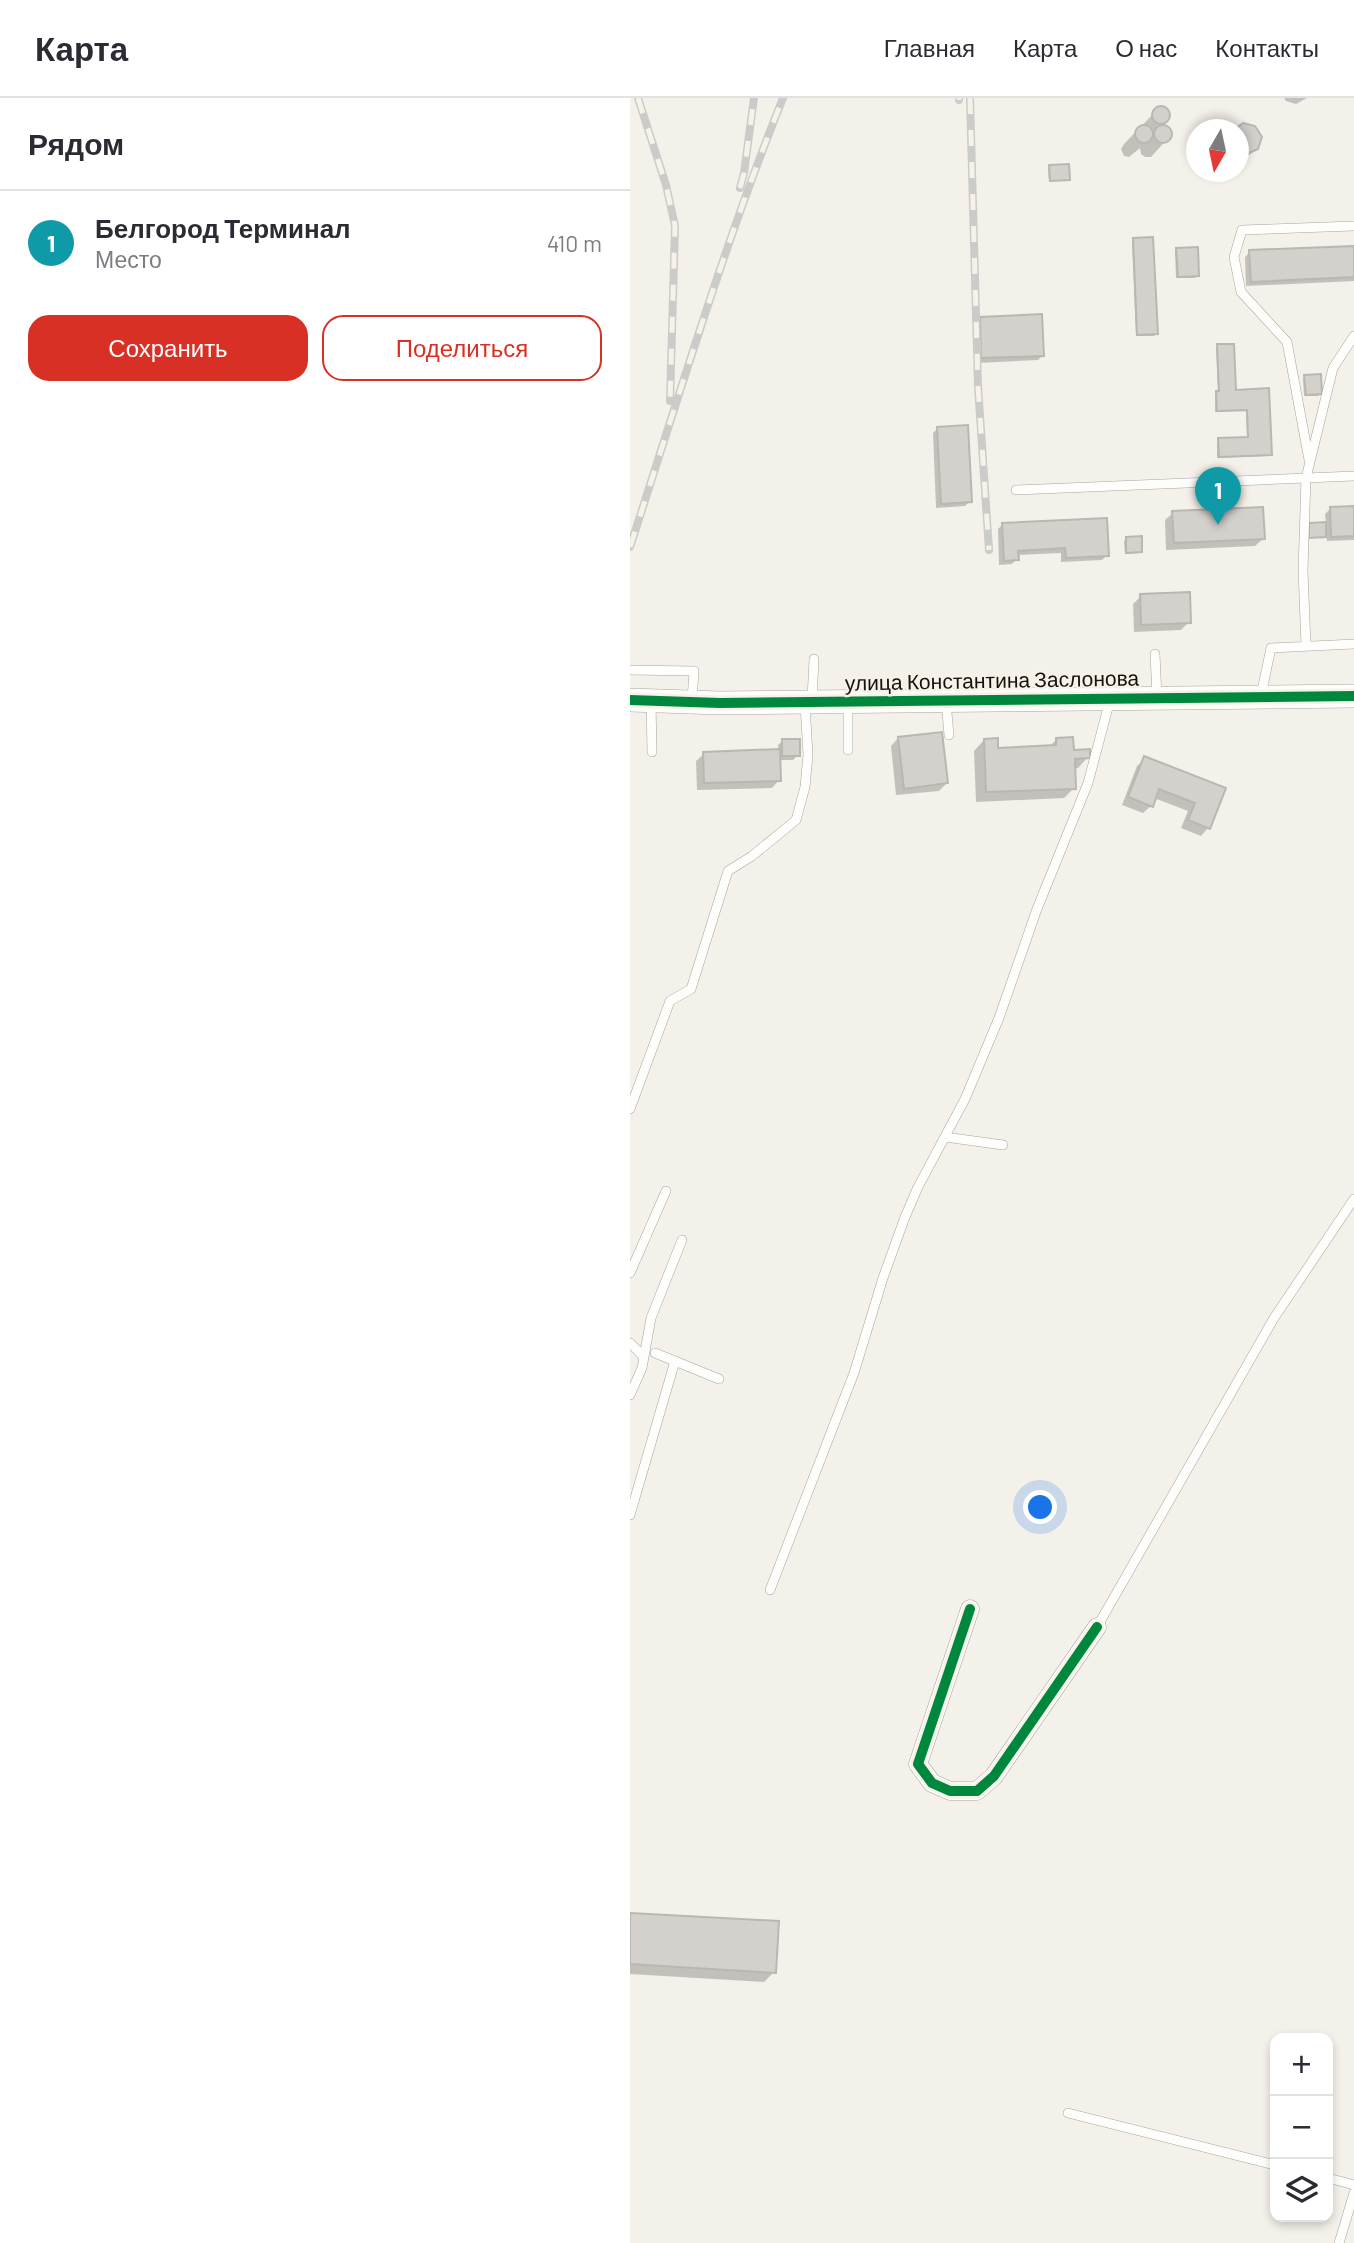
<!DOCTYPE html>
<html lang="ru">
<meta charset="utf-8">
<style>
body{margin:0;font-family:Barlow,sans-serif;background:#f2f2f3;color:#2b2b33}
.controls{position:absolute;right:21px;bottom:21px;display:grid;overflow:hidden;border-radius:14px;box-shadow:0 4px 10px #0003}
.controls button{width:63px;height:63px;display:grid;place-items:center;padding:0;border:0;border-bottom:2px solid #e1e1e2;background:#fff;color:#2b2b33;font:35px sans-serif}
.compass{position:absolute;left:556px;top:21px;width:63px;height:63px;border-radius:50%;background:#fff;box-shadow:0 4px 10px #0003;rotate:189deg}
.you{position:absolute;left:411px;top:1410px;width:24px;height:24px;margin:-18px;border:5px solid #fff;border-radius:50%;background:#1a73e8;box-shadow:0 0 0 10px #1a73e833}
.badge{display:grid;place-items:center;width:46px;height:46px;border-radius:50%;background:#d93025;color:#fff;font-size:23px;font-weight:700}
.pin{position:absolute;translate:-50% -58px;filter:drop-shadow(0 2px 4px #0008)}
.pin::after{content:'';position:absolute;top:37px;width:24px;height:21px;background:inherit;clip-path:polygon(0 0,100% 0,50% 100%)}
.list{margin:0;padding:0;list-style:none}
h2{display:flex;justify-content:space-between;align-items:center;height:91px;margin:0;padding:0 28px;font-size:30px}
h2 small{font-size:23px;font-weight:400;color:#7c7c81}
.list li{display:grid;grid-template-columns:46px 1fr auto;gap:21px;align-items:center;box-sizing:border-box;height:105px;padding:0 28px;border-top:2px solid #e1e1e2}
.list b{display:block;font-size:26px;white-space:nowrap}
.list p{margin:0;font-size:23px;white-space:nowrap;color:#7c7c81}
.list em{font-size:23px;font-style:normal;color:#7c7c81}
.actions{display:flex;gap:14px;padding:21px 28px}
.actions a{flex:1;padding:16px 0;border:2px solid #d93025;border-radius:21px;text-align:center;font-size:24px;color:#d93025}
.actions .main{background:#d93025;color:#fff}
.icon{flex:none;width:38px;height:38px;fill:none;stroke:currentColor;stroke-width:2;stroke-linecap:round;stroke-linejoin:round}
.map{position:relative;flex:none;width:724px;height:2145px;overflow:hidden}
header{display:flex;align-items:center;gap:42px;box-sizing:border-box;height:98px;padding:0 35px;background:#fff;border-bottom:2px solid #e1e1e2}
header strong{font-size:33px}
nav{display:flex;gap:38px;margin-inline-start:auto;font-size:24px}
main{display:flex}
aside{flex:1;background:#fff}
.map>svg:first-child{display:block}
.shadow{fill:#0003}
.building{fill:#d4d1cd;stroke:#bab7b3;stroke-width:2}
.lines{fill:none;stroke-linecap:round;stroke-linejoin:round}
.service-casing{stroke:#a7a5a0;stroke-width:10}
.minor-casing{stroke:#a7a5a0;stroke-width:19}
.tertiary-casing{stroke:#a7a5a0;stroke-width:24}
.service{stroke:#fdfdfc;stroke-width:9}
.minor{stroke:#fdfdfc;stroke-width:18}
.tertiary{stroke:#fdfdfc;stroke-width:23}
.rail-casing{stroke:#cbcbc9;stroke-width:8}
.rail{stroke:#f7f2e7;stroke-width:5;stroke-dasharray:16;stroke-linecap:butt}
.cycleway-casing{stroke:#f7f2e7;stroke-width:15}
.cycleway{stroke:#00873e;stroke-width:10}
.labels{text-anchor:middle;stroke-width:5;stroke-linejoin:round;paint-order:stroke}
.street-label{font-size:21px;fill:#14130f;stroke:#f7f2e7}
</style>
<header>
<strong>Карта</strong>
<nav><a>Главная</a><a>Карта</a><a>О нас</a><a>Контакты</a></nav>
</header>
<main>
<aside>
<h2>Рядом<small></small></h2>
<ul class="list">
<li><span class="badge" style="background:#0f9aa8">1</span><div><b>Белгород Терминал</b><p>Место</p></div><em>410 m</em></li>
</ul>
<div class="actions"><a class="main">Сохранить</a><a>Поделиться</a></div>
</aside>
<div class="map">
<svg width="724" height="2145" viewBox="0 0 724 2145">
<rect width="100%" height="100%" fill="#f4f1ea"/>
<!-- shadow -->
<path class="shadow" d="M654 0H677L666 6 656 3Z
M532 10 537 14 538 19 527 31 535 29 539 33 540 38 521 59H515L511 56 510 50 499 59 494 58 491 51 494 46 527 12Z
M613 27 627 50 608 67V32Z
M420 69 438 81 419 84 418 71Z
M504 141 526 236 524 238H506L502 143Z
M724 149V183L616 188 615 159 620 154Z
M547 151 567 178 565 180H546L545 153Z
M350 221 413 257 408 262 347 265 345 226Z
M588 248 604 294 637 292 640 356 638 358 587 360V344L589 342 617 341 616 313 585 314V296L588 294 586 250Z
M675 279 690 296 688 298H674L673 281Z
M308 330 340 403 335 408 306 410 303 335Z
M724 410V442L697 443 696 436 678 438 677 428 696 426 695 416 700 411Z
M543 415 633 441 625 448 536 452 535 422Z
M373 426 477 457 472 462 431 464V455L387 457V461L382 466 369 467 368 431Z
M496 441 511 453 509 455 495 456 494 443Z
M511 498 559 524 551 532 504 534 503 506Z
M268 640 317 685 309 693 266 697 261 648Z
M427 641 442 654 458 659 448 670H443L444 690 434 700 346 704 344 653 354 642 367 651 419 649Z
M153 642 168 657 163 662H149V682L142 690 67 692 66 663 74 656 148 653V647Z
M515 661 594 691 578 730 571 738 551 730 558 713 524 700 521 708 513 715 492 707 507 668Z
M0 1817 144 1874 134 1884 0 1876Z"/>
<!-- building -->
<path class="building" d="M522 17a9 9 0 1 1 18 0a9 9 0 1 1-18 0Z
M613 25 625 28 632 39 628 51 617 56 608 54V32H604Z
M524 36a9 9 0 1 1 18 0a9 9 0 1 1-18 0Z
M505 36a9 9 0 1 1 18 0a9 9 0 1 1-18 0Z
M439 66 440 82 420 83 419 67Z
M523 139 528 236 507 237 503 140Z
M724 148V179L621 184 619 152Z
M568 149 569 178 548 179 546 150Z
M412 216 414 258 351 260 350 219Z
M587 246H604L606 292 639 290 642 357 589 359 588 340 618 339 617 312 587 313 586 293H589Z
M691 276 692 296 676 297 674 277Z
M338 327 342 404 311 406 307 329Z
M724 408V438L701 439 700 409Z
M633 409 635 441 544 445 542 413Z
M477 420 479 458 436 460 435 450 388 453 389 462 374 463 372 425Z
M696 424V439L679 440V425Z
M512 438V454L496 455V439Z
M560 494 561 525 511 527 510 496Z
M312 634 318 685 274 691 268 639Z
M443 639 444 652 460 651V660L445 661 446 691 356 694 354 641 368 640V650L426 647V640Z
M152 641H170V658H152Z
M150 651 151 683 74 685 73 654Z
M514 658 596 690 580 731 558 722 565 705 529 691 523 709 498 699Z
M0 1815 149 1823 146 1875 0 1866Z"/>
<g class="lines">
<defs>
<path id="service" d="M679 362 657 244 611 194 604 159 612 132 724 128
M386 392 724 378
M676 548 673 472 676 380 703 270 724 238
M525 556 527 599
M0 572 64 573 62 602
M631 597 641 550 724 546
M182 601 184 561
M21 603 22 654
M316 604 319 637
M218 652V605
M0 1011 40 903 61 891 98 773 122 758 166 722 175 689 178 657 175 606
M315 1039 373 1047
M0 1175 36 1093
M0 1245 13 1258
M25 1255 89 1281
M0 1297 12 1270 21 1220 52 1142
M0 1417 45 1263
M140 1492 224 1275 253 1180 275 1119 288 1089 335 1001 369 920 407 811 458 685 480 602
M467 1529 644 1220 724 1101
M438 2015 645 2067
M698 2080 724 2087
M709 2145 724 2095"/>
<path id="minor" d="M340 1511 288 1666 302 1685 320 1693H347L364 1678 467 1529"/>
<path id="tertiary" d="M0 602 90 605 724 598"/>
</defs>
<!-- service casing -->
<use href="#service" class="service-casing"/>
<!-- minor casing -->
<use href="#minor" class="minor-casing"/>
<!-- tertiary casing -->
<use href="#tertiary" class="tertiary-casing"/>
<!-- service -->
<use href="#service" class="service"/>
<!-- minor -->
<use href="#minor" class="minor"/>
<!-- tertiary -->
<use href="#tertiary" class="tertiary"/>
<defs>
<path id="rail" d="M8 0 36 87 45 128 40 303
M329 0V2
M340 0 348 288 359 452
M110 90 114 75 124 0
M0 449C49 298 94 147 153 0"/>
</defs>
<!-- rail casing -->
<use href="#rail" class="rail-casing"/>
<!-- rail -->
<use href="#rail" class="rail"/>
<defs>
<path id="cycleway" d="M0 602 90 605 724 598
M340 1511 288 1666 302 1685 320 1693H347L364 1678 467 1529"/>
</defs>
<!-- cycleway casing -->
<use href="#cycleway" class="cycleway-casing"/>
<!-- cycleway -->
<use href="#cycleway" class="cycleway"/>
</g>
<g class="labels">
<!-- street labels -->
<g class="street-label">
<text transform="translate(362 583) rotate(-1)" y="7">улица Константина Заслонова</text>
</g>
</g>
</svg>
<div class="controls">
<button>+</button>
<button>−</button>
<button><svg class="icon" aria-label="layers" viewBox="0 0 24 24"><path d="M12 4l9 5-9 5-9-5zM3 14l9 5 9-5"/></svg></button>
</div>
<svg class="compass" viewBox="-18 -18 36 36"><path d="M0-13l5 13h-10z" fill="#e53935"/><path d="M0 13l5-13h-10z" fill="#7c7c81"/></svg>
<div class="you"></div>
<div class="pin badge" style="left:588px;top:427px;background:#0f9aa8">1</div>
</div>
</main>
